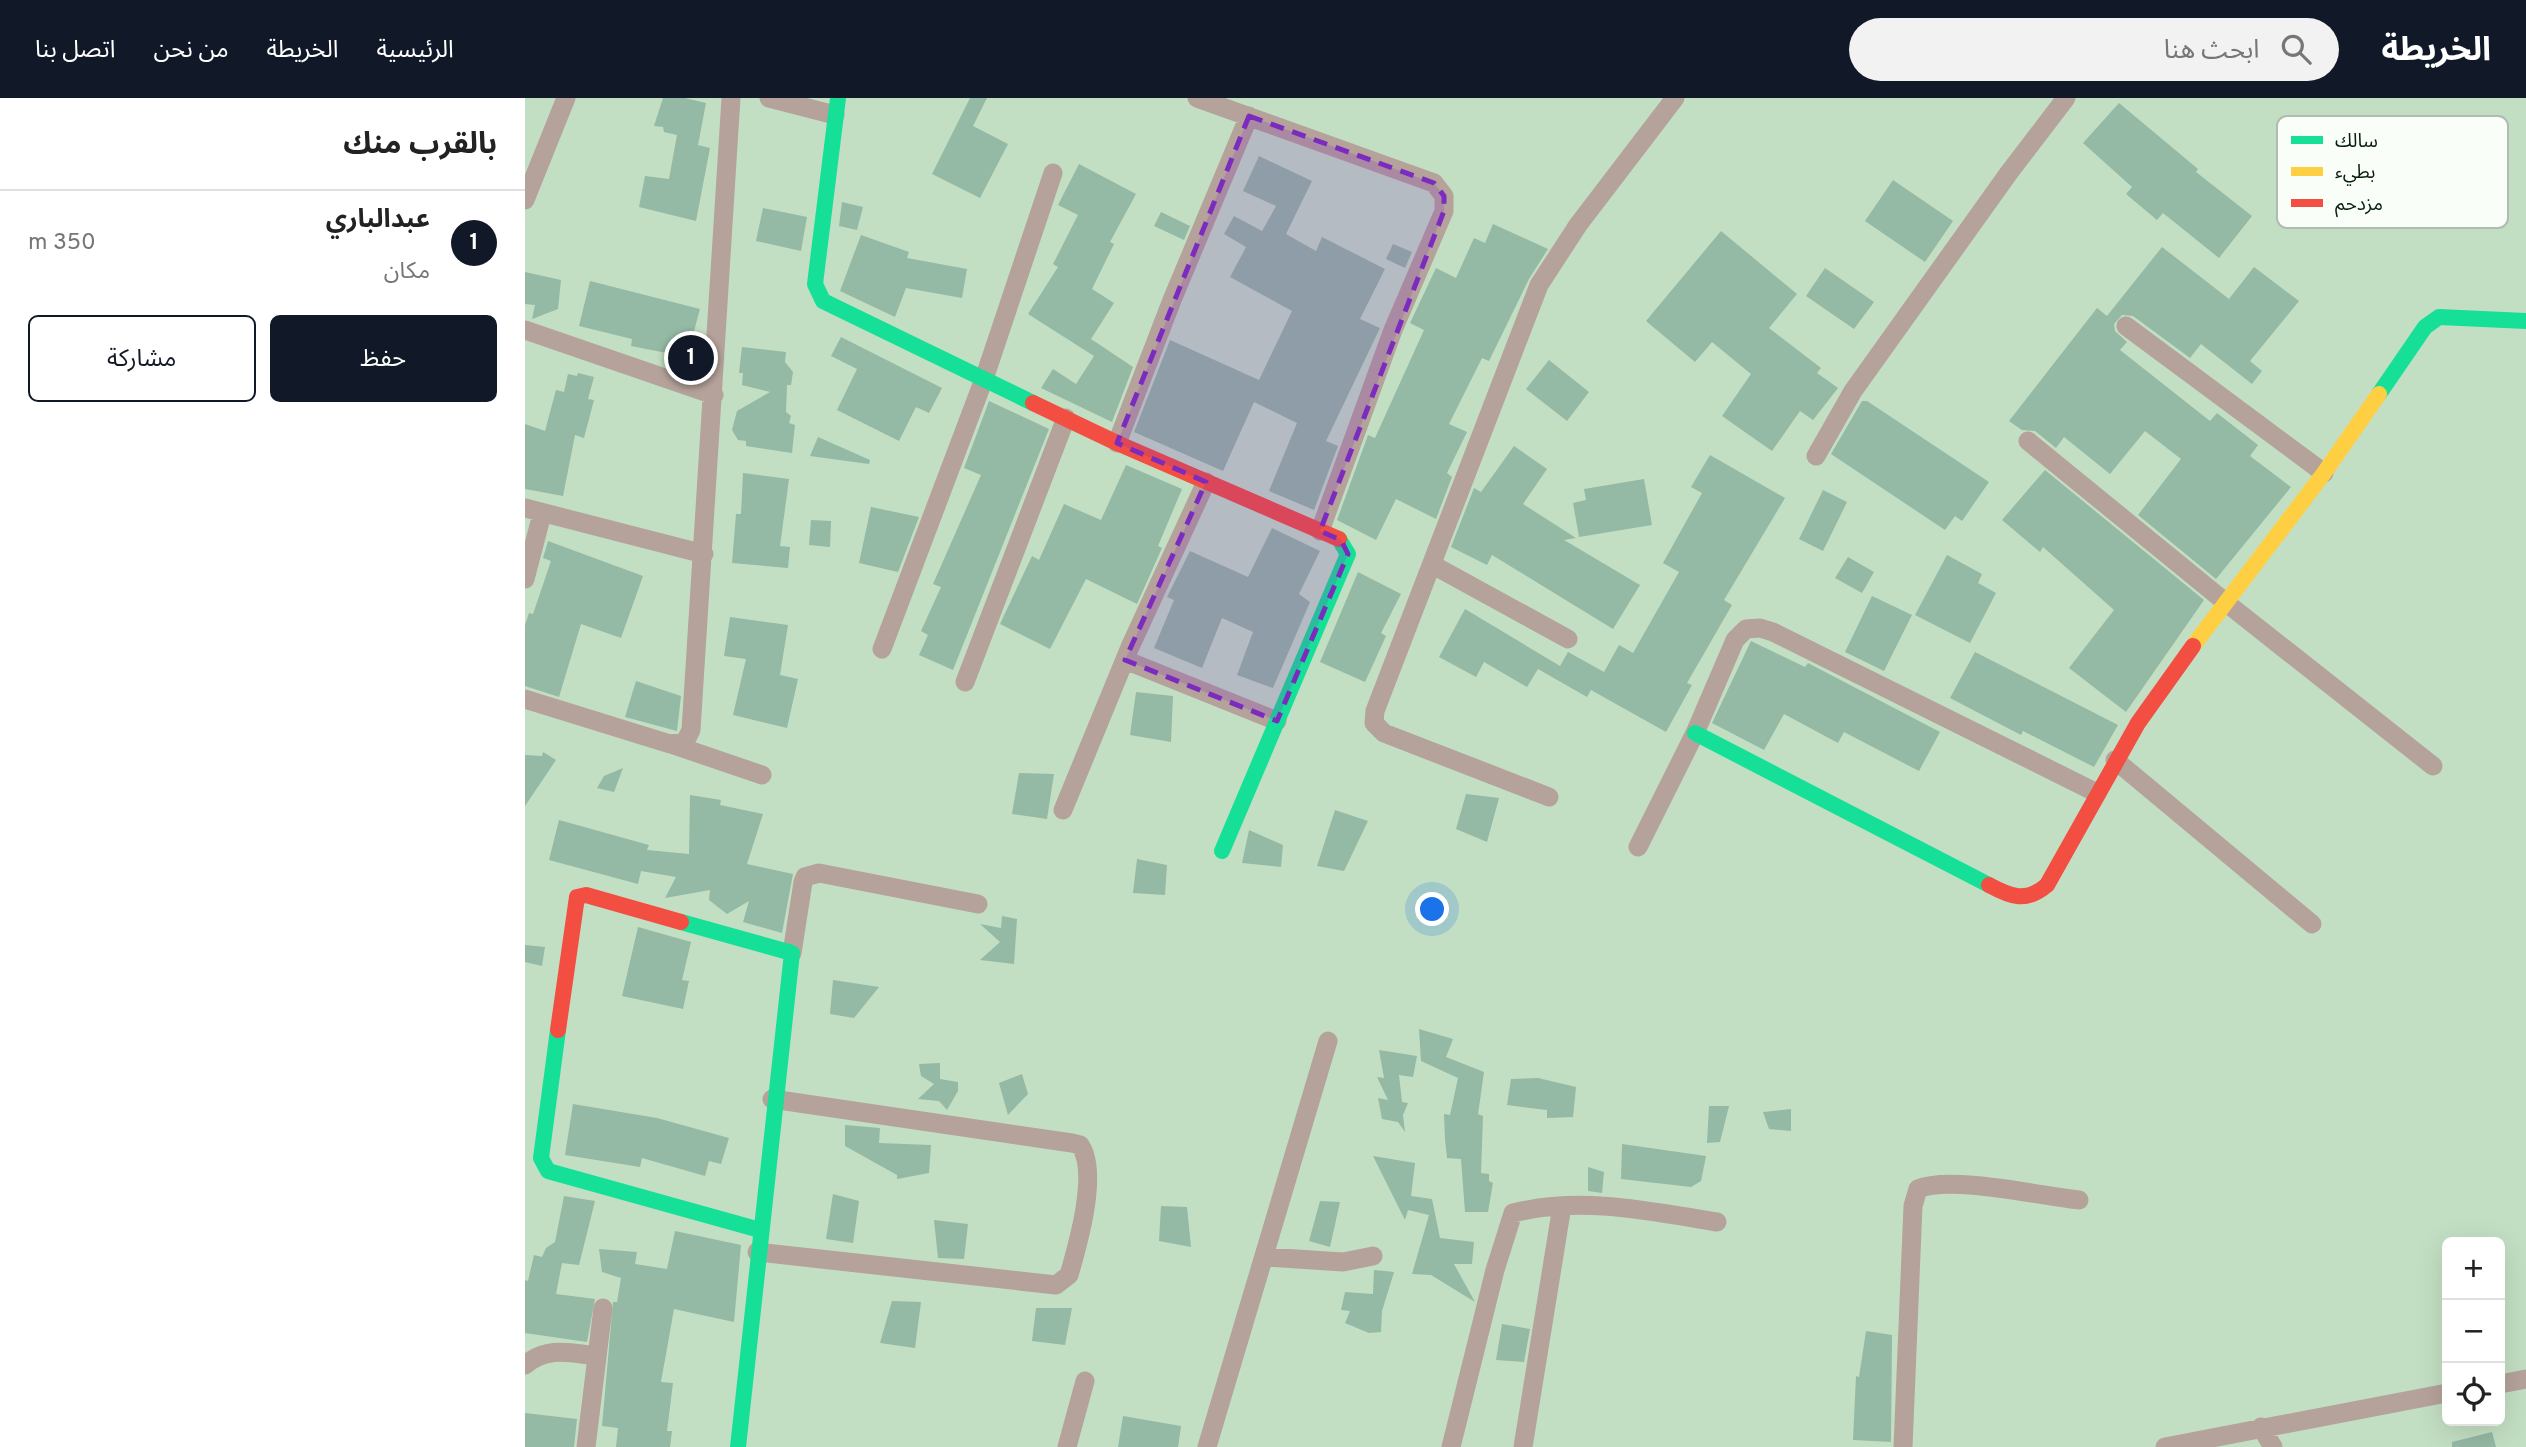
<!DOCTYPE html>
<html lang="ar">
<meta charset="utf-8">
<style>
body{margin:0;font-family:Overpass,"Noto Sans Arabic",sans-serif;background:#f2f2f2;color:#222;direction:rtl}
.controls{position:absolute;right:21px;bottom:21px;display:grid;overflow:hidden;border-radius:10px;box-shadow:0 7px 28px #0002}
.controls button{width:63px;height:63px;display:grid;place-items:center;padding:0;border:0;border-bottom:2px solid #e0e0e0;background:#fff;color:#222;font:35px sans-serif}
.you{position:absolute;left:908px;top:812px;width:24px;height:24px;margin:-18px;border:5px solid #fff;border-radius:50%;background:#1a73e8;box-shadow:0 0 0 10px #1a73e833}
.badge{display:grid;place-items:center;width:46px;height:46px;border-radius:50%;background:#111827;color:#fff;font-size:23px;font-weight:700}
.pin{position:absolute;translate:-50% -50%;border:4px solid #fff;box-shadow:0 2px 7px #0006}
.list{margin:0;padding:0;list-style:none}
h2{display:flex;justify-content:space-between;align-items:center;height:91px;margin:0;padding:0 28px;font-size:30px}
h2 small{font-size:23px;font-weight:400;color:#767676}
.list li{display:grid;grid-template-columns:46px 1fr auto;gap:21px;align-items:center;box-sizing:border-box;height:105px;padding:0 28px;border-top:2px solid #e0e0e0}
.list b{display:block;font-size:26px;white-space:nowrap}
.list p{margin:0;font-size:23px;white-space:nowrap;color:#767676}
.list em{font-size:23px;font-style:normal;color:#767676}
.actions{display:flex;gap:14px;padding:21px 28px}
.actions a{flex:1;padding:16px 0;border:2px solid #111827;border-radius:10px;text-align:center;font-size:24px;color:#111827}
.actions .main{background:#111827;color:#fff}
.icon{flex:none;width:38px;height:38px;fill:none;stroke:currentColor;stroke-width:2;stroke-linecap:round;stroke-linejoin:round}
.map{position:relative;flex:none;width:2001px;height:1349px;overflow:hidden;direction:ltr}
header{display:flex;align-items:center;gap:42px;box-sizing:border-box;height:98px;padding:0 35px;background:#111827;color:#fff}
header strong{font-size:33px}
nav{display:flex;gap:38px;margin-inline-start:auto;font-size:24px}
.search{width:490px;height:63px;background:#f2f2f2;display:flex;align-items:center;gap:18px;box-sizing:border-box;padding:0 24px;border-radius:38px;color:#767676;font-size:26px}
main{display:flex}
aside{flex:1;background:#fff}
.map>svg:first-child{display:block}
.building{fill:#94b9a4}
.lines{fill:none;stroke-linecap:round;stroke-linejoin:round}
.street{stroke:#b5a29b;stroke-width:19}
.fast{stroke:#16e098;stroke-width:16}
.slow{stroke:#ffcf43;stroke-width:16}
.jam{stroke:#f24e42;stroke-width:16}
.marked{fill:#7b2cbf;fill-opacity:0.2;stroke:#7b2cbf;stroke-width:5;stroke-dasharray:14 9;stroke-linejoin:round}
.key{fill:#f9fef9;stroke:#b1bbb2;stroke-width:2}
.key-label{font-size:19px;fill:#091e0b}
</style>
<header>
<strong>الخريطة</strong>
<div class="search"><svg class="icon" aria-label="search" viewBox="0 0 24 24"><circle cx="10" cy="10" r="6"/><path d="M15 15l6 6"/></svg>ابحث هنا</div>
<nav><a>الرئيسية</a><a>الخريطة</a><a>من نحن</a><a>اتصل بنا</a></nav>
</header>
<main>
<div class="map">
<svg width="2001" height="1349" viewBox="0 0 2001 1349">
<rect width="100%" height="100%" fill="#c3dfc3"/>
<!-- building -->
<path class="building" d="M138 0H160L181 5 173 47 185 50 171 123 114 109 120 78 144 81 152 37 139 34 138 29 129 28Z
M445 0H462L448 28 483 46 455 100 407 76Z
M1594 5 1673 71 1671 74 1727 118 1694 160 1638 115 1632 122 1601 96 1607 89 1558 45Z
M734 58 787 83 761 136 791 153 797 139 860 171 835 221 855 230 801 343 813 348 789 412 744 393 772 325 729 304 698 373 609 334 645 242 734 282 767 213 705 179 721 149 699 136 709 118 737 133 751 108 718 93Z
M554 66 611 96 585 144 589 146 567 191 589 205 566 241 608 269 587 324 516 290 528 271 551 286 569 258 503 216 533 169 528 166 553 117 533 107Z
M1368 82 1428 123 1400 164 1340 123Z
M317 104 338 109 332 132 314 128Z
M238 110 282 119 276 153 231 143Z
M636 114 665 128 659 142 629 128Z
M968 126 1023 151 1004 181 964 263 957 260 924 326 942 334 922 375 927 379 911 421 871 401 851 442 812 422 843 337 850 340 899 232 885 225 911 170 931 180 949 140 960 145Z
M1196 133 1272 196 1244 230 1296 270 1292 275 1313 290 1288 322 1275 313 1247 353 1197 318 1226 276 1187 244 1170 264 1121 223Z
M336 137 384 154 382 160 442 171 437 200 381 190 370 219 315 193Z
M868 146 887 154 880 170 861 161Z
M1637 149 1704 201 1729 169 1774 203 1725 263 1737 273 1727 286 1676 246 1665 260 1608 218 1597 217 1589 226 1590 233 1602 244 1595 252 1685 323 1692 315 1733 347 1725 358 1766 389 1691 481 1613 417 1656 361 1620 333 1585 376 1539 339 1531 350 1510 333 1497 332 1484 323 1572 210 1582 218Z
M1300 170 1349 204 1329 231 1281 198Z
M0 174 36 182 33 211 7 221 10 207 0 206Z
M65 183 175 211 162 259 106 248 107 241 54 228Z
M316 239 417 290 404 315 391 309 374 343 312 312 332 271 306 258Z
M217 249 261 254 260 264 268 274 266 287H262L261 314 266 318 264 325 270 327 267 355 221 348V343L213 342 207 332 212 313 245 294 217 287 218 275H214Z
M1024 262 1064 294 1042 323 1001 291Z
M53 275 69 279 63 301 69 302 59 340 50 337 38 398 0 391V326L20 333 31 292 39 294 43 276 52 278Z
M464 303 524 331 428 572 394 557 403 537 396 533 416 489 408 486 456 377 439 370Z
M1337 303H1342L1464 384 1437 423 1430 418 1420 432 1306 356Z
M293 339 345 362 344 366 285 358Z
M989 348 1022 371 998 406 1051 440 1039 442 1115 487 1088 531 967 457 962 467 926 449 949 390 956 394Z
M1185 357 1260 400 1199 502 1207 507 1162 585 1167 587 1141 634 1066 592 1062 599 1013 571 1002 589 959 564 951 579 914 559 940 511 1035 568 1043 554 1079 574 1094 547 1108 555 1154 474 1138 465 1177 395 1166 389Z
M601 367 657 391 633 448 637 450 612 506 561 481 525 551 475 526 507 458 514 462 539 406 576 422Z
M1520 372 1679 502 1601 614 1544 570 1589 512 1518 449 1515 454 1477 422Z
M218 375 264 381 255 448 265 449 263 470 207 465 211 416H216Z
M1119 381 1127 427 1054 439 1048 405 1061 402 1059 391Z
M1298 392 1322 404 1298 453 1274 441Z
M346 409 394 419 373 474 334 465Z
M286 422 306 423 305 449 284 447Z
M747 430 795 453 774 496 785 504 748 590 712 577 728 534 697 520 677 570 629 550 649 502 642 499 665 453 723 479Z
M23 443 118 478 96 540 56 526 34 599 0 588V527L4 515 8 516 26 463 18 460Z
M1422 457 1457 476 1453 485 1471 495 1445 545 1390 517Z
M1323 459 1349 474 1337 495 1310 480Z
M833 474 876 496 856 535 861 538 840 584 795 564Z
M1347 498 1387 517 1359 573 1320 554Z
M205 519 263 527 255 577 273 581 262 630 208 617 221 561 199 558Z
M1226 543 1280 569 1283 565 1415 634 1394 673 1319 634 1313 645 1259 616 1239 652 1187 625Z
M1450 554 1593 627 1569 669 1498 633 1496 637 1425 600Z
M111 583 156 598 152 633 100 619Z
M611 594 648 598 646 644 605 637Z
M18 654 31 662 0 708V657L17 658Z
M98 670 89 694 72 690 79 678Z
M494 675 529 676 522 721 487 716Z
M941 696 974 700 962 744 931 731Z
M165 697 196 702 195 707 238 716 222 766 268 776 257 835 218 824 224 803 202 816 184 802 185 792 140 800 151 779 116 773 113 786 24 762 34 722 124 747 122 752 164 756Z
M810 712 843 723 819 773 792 768Z
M724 732 758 747 756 769 717 765Z
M612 761 642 767 640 797 608 795Z
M477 818 492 821 489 866 455 862 475 844 455 826 476 830Z
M113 829 166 844 157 882 164 883 158 911 97 898Z
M0 847 20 849 17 868 0 864Z
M308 882 354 889 329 920 305 916Z
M894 931 928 941 921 959 959 974 953 1016 958 1018 956 1075 964 1076V1083L968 1085 963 1114H940L936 1061 922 1060 920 1041 919 1016 925 1017 933 980 896 963Z
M854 952 892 958 888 979 874 977 877 1004 883 1005 878 1017 880 1034 873 1024 857 1021 853 1000 863 1002 852 979 859 980Z
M415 965V981L433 984V993L422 1012 414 1003 393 1001 409 986 396 978 394 966Z
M497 976 503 996 483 1017 474 985Z
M1013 980 1051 989 1048 1019 1022 1020V1012L982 1007 986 981Z
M48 1006 132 1020 204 1040 196 1066 184 1063 180 1078 117 1060 115 1069 40 1057Z
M1184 1008H1204L1195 1044 1182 1045Z
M1266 1011V1033L1244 1031 1238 1014Z
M320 1027 355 1030 354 1045 406 1047 404 1075 372 1081V1077L320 1048Z
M1097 1046 1181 1058 1176 1083 1166 1089 1096 1081Z
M848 1058 890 1065 886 1098 907 1101 915 1140 949 1144 947 1166H929L950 1204 906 1177 887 1176 904 1117 883 1112 880 1122Z
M1063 1069 1079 1074 1077 1095 1063 1093Z
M308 1096 334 1103 328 1145 301 1141Z
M39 1098 70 1103 54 1167 37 1165 31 1196 70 1201 62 1244 0 1235V1182L3 1183 9 1157 17 1159 21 1150 30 1144Z
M795 1103 815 1104 805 1149 784 1143Z
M636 1108 662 1109 666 1149 634 1143Z
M409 1122 443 1126 439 1161 413 1160Z
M150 1133 216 1147 209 1224 149 1211 136 1284 148 1285 142 1333H147L145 1349H91L93 1330 77 1328 88 1204H92L96 1180 77 1174 74 1151 112 1154 110 1166 142 1171Z
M849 1172 869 1174 857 1213 856 1234 844 1235 820 1225 825 1213 816 1212 820 1194 848 1196Z
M367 1203 396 1204 390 1250 355 1245Z
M511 1210H547L540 1247 507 1243Z
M977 1226 1005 1231 999 1264 971 1262Z
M1341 1233 1367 1237 1366 1344 1328 1342 1331 1278 1334 1279Z
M0 1315 52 1321 49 1349H0Z
M598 1318 656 1328 653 1349H593Z
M1967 1334 1971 1349H1927V1344Z"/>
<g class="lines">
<!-- street -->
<path class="street" d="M244 0 310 17
M672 0 909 85 919 98V113L868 232 795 433
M0 102 41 0
M1601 228 1799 375
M0 232 189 297
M1503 343 1699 503 1908 668
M592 345 647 202 724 18
M1291 358 1328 293 1483 76 1541 0
M0 410 179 456
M908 467 1043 541
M0 481 17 416
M357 551 459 281 528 75
M600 562 752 623
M440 584 541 320
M0 601 145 646 160 644 166 632 206 0
M146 646 237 677
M1590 662 1787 826
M1024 699 859 635 849 625 850 613 1014 187 1053 127 1150 0
M538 712 605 549 681 384
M1113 749 1170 635 1210 542 1221 531 1235 530 1248 534 1572 695
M267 855 278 784 280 779 294 775 453 806
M232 1154 531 1187 544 1177C553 1146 574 1074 555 1047L547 1045 247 1001
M740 1159 818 1164 848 1158
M0 1267C22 1248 45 1255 72 1258
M1975 1286 2001 1281
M1736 1329 1748 1349
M61 1349 78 1210
M542 1349 560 1283
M682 1349 803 943
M926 1349 970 1172 988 1115C1057 1098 1124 1113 1192 1124
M998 1349 1037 1108
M1378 1349 1388 1108 1393 1091C1425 1077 1516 1098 1554 1102
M1640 1349 1922 1295"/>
<!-- fast -->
<path class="fast" d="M313 0 290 186 298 203 508 305
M1854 296 1900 229 1914 219 2001 223
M1170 635 1464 787
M697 753 823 456 814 441
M156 824 267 855 213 1349
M33 932 16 1060 23 1073 235 1132"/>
<!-- slow -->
<path class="slow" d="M1668 548 1799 375 1854 296"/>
<!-- jam -->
<path class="jam" d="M508 305 592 345 814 441
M1464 787C1486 799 1501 805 1522 787L1613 625 1668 548
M33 932 52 799 61 797 156 824"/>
</g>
<!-- marked area -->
<path class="marked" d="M724 18 909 85 919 98V113L795 433 816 442 823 456 752 623 600 562 681 384 592 345Z"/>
<!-- legend -->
<rect x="1752" y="18" width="231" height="112" rx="10" class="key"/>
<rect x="1766" y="38" width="32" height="8" fill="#16e098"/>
<rect x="1766" y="69" width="32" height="9" fill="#ffcf43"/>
<rect x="1766" y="101" width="32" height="8" fill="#f24e42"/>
<g class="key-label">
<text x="1810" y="49">سالك</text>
<text x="1810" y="80">بطيء</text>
<text x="1810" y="112">مزدحم</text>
</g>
</svg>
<div class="controls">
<button>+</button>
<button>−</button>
<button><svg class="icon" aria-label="locate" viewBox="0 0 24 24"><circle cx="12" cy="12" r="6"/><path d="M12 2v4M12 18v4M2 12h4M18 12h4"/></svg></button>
</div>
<div class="you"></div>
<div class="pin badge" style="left:166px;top:260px">1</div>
</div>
<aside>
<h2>بالقرب منك<small></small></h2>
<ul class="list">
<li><span class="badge">1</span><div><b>عبدالباري</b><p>مكان</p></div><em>350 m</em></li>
</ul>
<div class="actions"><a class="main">حفظ</a><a>مشاركة</a></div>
</aside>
</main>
